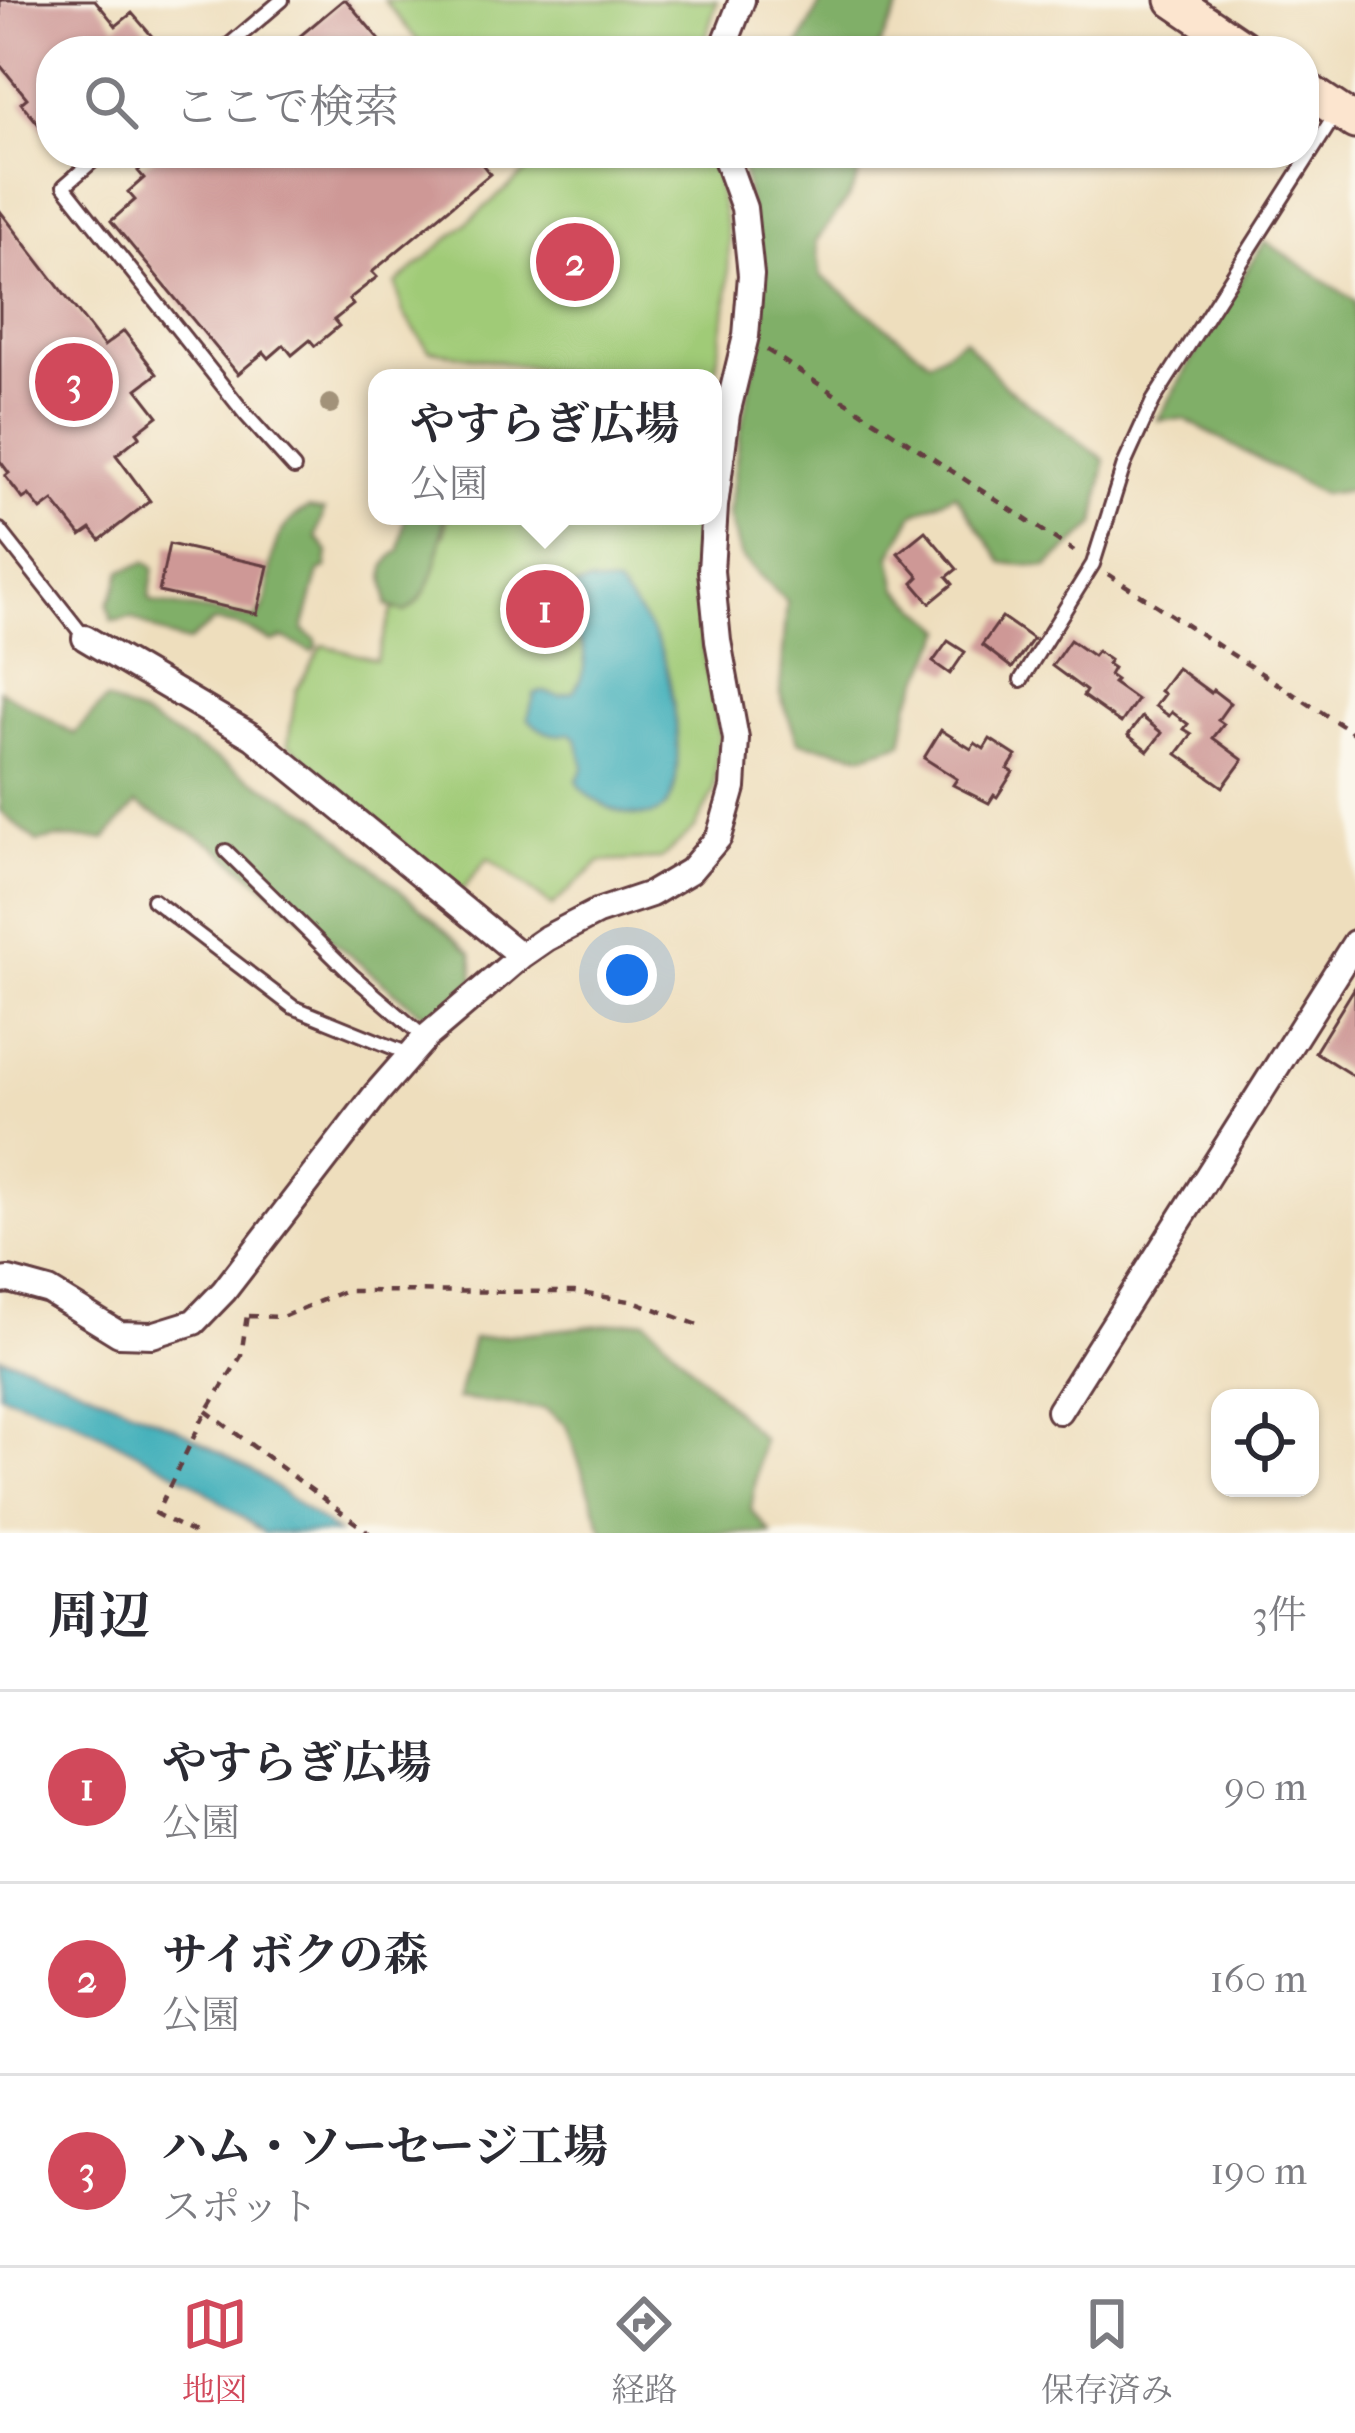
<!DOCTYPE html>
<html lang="ja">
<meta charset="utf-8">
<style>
body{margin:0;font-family:"IM FELL French Canon","Noto Serif JP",serif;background:#f2f2f3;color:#2b2b33}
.controls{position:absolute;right:36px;bottom:36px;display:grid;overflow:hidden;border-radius:24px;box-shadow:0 3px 9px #0004}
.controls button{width:108px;height:108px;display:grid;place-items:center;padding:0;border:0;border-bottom:3px solid #e1e1e2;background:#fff;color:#2b2b33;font:60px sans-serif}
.you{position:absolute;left:627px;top:975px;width:42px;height:42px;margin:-30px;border:9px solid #fff;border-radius:50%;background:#1a73e8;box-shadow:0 0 0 18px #1a73e833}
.badge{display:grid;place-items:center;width:78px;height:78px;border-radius:50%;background:#d1495b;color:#fff;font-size:39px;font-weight:700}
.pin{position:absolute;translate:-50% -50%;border:6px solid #fff;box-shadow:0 3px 12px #0006}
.popup{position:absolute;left:368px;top:369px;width:354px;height:156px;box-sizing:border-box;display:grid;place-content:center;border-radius:24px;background:#fff;filter:drop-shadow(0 3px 9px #0005);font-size:39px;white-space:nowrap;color:#7c7c81}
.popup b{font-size:45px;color:#2b2b33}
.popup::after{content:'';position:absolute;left:50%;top:100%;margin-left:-24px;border:24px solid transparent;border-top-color:#fff}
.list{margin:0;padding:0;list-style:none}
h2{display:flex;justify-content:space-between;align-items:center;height:156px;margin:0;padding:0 48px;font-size:51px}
h2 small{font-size:39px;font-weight:400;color:#7c7c81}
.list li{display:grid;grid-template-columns:78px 1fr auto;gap:36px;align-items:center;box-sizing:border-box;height:192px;padding:0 48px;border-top:3px solid #e1e1e2}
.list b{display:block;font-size:45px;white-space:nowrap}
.list p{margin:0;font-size:39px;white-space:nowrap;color:#7c7c81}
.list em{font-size:39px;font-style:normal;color:#7c7c81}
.icon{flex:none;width:66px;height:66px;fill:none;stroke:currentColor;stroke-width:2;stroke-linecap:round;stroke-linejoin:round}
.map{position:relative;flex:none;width:1355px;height:1533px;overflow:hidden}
.search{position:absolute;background:#fff;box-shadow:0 3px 9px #0004;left:36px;right:36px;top:36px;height:132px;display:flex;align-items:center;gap:30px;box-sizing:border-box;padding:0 42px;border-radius:48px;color:#7c7c81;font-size:45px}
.sheet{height:732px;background:#fff}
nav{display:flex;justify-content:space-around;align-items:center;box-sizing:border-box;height:168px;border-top:3px solid #e1e1e2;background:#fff;font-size:33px;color:#7c7c81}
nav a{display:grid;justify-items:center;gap:6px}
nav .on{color:#d1495b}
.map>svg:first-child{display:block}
.green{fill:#a0cb77;stroke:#757551;stroke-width:3}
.forest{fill:#80af68;stroke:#65674a;stroke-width:3}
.water{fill:#3eaeb9;stroke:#446672;stroke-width:3}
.building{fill:#ce9896}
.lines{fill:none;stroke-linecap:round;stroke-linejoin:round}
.lane-casing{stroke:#633c41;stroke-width:18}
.street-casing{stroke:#633c41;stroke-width:30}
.secondary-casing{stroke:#633c41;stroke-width:39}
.path{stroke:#633c41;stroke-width:4.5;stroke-dasharray:9 9;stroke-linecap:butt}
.lane{stroke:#fff;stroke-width:12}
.street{stroke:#fff;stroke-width:24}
.secondary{stroke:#fce5cf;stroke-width:33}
.tree{fill:#a29279}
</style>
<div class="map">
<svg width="1355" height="1533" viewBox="0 0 1355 1533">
<rect width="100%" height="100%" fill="#fbf7ec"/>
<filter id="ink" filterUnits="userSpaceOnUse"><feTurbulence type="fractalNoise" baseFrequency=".00833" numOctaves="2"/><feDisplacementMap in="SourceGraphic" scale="24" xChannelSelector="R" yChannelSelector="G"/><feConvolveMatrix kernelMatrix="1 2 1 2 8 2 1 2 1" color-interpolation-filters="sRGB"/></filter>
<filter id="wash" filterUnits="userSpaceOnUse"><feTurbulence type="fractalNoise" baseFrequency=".004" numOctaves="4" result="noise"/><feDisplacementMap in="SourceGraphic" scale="48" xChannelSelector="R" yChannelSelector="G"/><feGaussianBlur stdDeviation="2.7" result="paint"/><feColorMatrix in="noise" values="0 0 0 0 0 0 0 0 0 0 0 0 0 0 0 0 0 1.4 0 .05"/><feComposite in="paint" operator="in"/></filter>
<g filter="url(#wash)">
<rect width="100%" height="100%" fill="#eedebd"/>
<!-- green -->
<path class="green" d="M384 0H717L702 51H426Z
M511 153H711L729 241 728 296 713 385V378H595L429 350 403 313 396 284 526 172Z
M447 516H698L692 573 706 670 720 735 714 791 695 828 661 859 600 862 552 906 488 858 460 893 288 744 296 690 323 645 376 660 417 533 444 535Z"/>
<!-- forest -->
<path class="forest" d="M822 0H903L877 51H796Z
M737 153H859C866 186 834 215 816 241L821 276 930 361 964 339 1006 387 1105 460 1095 525 1047 567 1003 563 955 494 914 514 891 555 898 589 945 630 910 701 902 743 864 755 798 742 780 694 787 602 741 557 729 515 739 439 762 325 746 183Z
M1265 241 1355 301V484L1352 490 1322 494 1184 419 1158 420 1196 352Z
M308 508 324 511 316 537 328 552 326 568 319 571 303 630 316 640 317 647 312 652 284 638 272 642C249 629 239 624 213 622L188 642 170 637 132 618 112 621 108 604 117 586 121 571 146 562 154 568 149 598 153 602 255 619C283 596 251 540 308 508Z
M405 516H444C440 549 435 594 405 612L387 606C388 579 374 570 400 550Z
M0 690 74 734 106 700 144 717 316 816 472 954 474 981 436 1014 421 1013 214 845 136 804 105 839 58 838 37 842 0 811Z
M646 1320 762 1439 751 1510 771 1533H604L566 1425 545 1409 457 1399 473 1339Z"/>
<!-- water -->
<path class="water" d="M545 582 563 590 589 583 617 586C632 605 649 624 659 646 673 676 690 784 664 808 644 828 585 804 577 780L584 767 577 739 570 733C554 738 539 731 528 718L535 693 544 692 560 696 573 692C590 668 590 638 560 624L545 632 541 621 526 615 537 589Z
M0 1357 29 1365 177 1428 257 1474 338 1533H264L192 1481 66 1416 0 1394Z"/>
<g id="blocks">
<!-- building -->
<path class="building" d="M0 0H95L116 26 132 13 157 42 147 51H51V127L45 132 21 103 27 98 0 65Z
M343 0H346L389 51H282Z
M159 153H473L490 174 372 272 377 277 349 299 353 305 334 320 339 326 315 346 310 340 292 355 284 345 269 358 264 352 238 374 111 221 135 200 128 192 144 178 138 171Z
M0 211 104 346 124 331 157 374 137 389 158 416 137 432 140 436 116 455 150 501 100 540 91 529 81 536 53 501 41 510 29 495 23 499 5 476 9 473 0 461Z
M925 531 957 569 947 577 953 584 930 603 913 583 919 577 898 553Z
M169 544 268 566 257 614 159 592Z
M1002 617 1033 639 1012 668 982 645Z
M1070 640 1093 656 1097 651 1110 660 1107 664 1113 668 1109 675 1116 680 1113 683 1137 700 1121 723 1083 696 1086 691 1052 666Z
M948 641 965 652 950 674 933 662Z
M1177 668 1211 693 1213 690 1230 703 1218 720 1224 724 1213 738 1243 760 1223 787 1177 754 1192 734 1184 729 1188 724 1172 712 1169 716 1155 706 1164 694 1160 691Z
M1142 717 1162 733 1148 751 1128 735Z
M941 730 971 749 975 743 984 749 990 739 1016 756 1008 769 1013 772 997 797 994 795 989 803 953 785 957 779 924 758Z
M1355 987V1077L1315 1052Z"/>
</g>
</g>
<g filter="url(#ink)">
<use href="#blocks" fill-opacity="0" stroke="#633c41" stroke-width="3"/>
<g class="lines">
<defs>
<path id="lane" d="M222 51 282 0
M102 153 64 186 246 415 294 468
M0 530 85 638
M1021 680 1093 564 1124 465 1153 401 1337 112
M226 851 352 975 424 1037
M153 900 293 1007 409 1054"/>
<path id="street" d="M722 51 742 0
M85 638 253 737 521 956
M0 1281 9 1280 49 1291 119 1334 152 1335 194 1322 224 1291 376 1094 425 1038 521 956 547 938 597 912 651 894 690 871 719 837 733 788 736 739 718 641 711 571 715 506 727 414 746 336 751 275 744 208 724 153
M1059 1411 1355 943"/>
<path id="secondary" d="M1173 0 1248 51
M1304 88 1355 122"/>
</defs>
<!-- lane casing -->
<use href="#lane" class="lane-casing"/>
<!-- street casing -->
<use href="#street" class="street-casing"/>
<!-- secondary casing -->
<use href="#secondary" class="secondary-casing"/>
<!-- path -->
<path class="path" d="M767 350 1074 551
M1108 574 1355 734
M248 1316 282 1317 344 1291 574 1292 636 1302 701 1326
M206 1411 369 1533
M194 1533 156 1514 205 1414 241 1356 247 1315"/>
<!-- lane -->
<use href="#lane" class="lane"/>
<!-- street -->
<use href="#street" class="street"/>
<!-- secondary -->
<use href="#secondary" class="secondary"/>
</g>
<!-- trees -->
<circle class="tree" cx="330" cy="404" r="10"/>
</g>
</svg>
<div class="controls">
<button><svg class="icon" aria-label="locate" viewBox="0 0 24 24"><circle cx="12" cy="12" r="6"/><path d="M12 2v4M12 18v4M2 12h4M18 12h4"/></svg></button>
</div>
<div class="you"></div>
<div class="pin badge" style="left:545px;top:609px">1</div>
<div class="popup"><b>やすらぎ広場</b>公園</div>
<div class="pin badge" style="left:575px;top:262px">2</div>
<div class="pin badge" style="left:74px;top:382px">3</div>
<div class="search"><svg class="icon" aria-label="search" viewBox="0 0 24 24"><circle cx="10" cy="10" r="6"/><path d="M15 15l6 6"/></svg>ここで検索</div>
</div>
<section class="sheet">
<h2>周辺<small>3件</small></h2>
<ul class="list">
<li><span class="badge">1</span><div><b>やすらぎ広場</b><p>公園</p></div><em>90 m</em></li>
<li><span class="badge">2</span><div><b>サイボクの森</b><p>公園</p></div><em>160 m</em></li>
<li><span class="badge">3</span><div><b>ハム・ソーセージ工場</b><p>スポット</p></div><em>190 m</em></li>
</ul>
</section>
<nav>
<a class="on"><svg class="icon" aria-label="map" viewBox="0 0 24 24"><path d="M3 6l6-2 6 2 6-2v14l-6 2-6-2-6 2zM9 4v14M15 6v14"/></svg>地図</a>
<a><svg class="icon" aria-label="directions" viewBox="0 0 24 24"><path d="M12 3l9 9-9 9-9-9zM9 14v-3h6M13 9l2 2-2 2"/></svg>経路</a>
<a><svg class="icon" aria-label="saved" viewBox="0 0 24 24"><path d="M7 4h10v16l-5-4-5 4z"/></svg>保存済み</a>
</nav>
